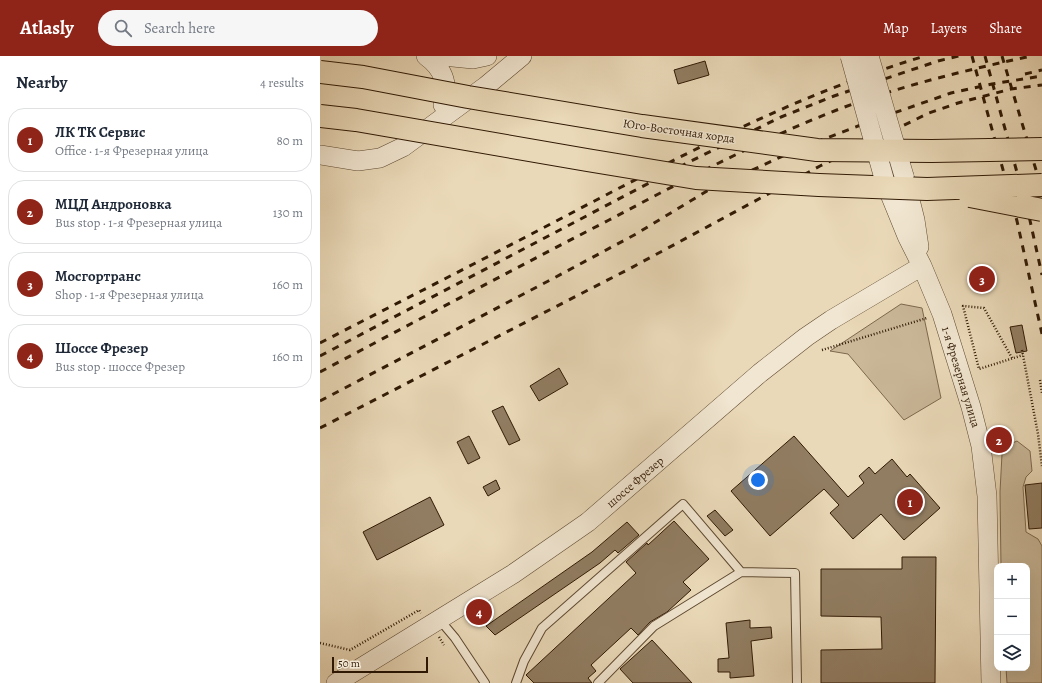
<!DOCTYPE html>
<meta charset="utf-8">
<style>
body{margin:0;font-family:Alegreya,serif;background:#f6f6f7;color:#1f2937}
.controls{position:absolute;right:12px;bottom:12px;display:grid;overflow:hidden;border-radius:8px;box-shadow:0 4px 16px #0002}
.controls button{width:36px;height:36px;display:grid;place-items:center;padding:0;border:0;border-bottom:1px solid #e0e1e3;background:#fff;color:#1f2937;font:20px sans-serif}
.scale{position:absolute;left:12px;bottom:10px;width:96px;box-sizing:border-box;padding-left:4px;border:2px solid #301904;border-top:0;font-size:11px;line-height:14px;white-space:nowrap;color:#301904;-webkit-text-stroke:3px #f1e6d1;paint-order:stroke}
.you{position:absolute;left:438px;top:424px;width:14px;height:14px;margin:-10px;border:3px solid #fff;border-radius:50%;background:#1a73e8;box-shadow:0 0 0 6px #1a73e833}
.badge{display:grid;place-items:center;width:26px;height:26px;border-radius:50%;background:#8f2418;color:#fff;font-size:13px;font-weight:700}
.pin{position:absolute;translate:-50% -50%;border:2px solid #fff;box-shadow:0 1px 4px #0006}
.list{margin:0;padding:0;list-style:none}
h2{display:flex;justify-content:space-between;align-items:center;height:52px;margin:0;padding:0 16px;font-size:17px}
h2 small{font-size:13px;font-weight:400;color:#747a83}
.list li{display:grid;grid-template-columns:26px 1fr auto;gap:12px;align-items:center;box-sizing:border-box;height:64px;margin:0 8px 8px;padding:0 8px;border:1px solid #e0e1e3;border-radius:16px}
.list b{display:block;font-size:15px;white-space:nowrap}
.list p{margin:0;font-size:13px;white-space:nowrap;color:#747a83}
.list em{font-size:13px;font-style:normal;color:#747a83}
.icon{flex:none;width:22px;height:22px;fill:none;stroke:currentColor;stroke-width:2;stroke-linecap:round;stroke-linejoin:round}
.map{position:relative;flex:none;width:722px;height:627px;overflow:hidden}
header{display:flex;align-items:center;gap:24px;box-sizing:border-box;height:56px;padding:0 20px;background:#8f2418;color:#fff}
header strong{font-size:19px}
nav{display:flex;gap:22px;margin-inline-start:auto;font-size:14px}
.search{width:280px;height:36px;background:#f6f6f7;display:flex;align-items:center;gap:10px;box-sizing:border-box;padding:0 14px;border-radius:22px;color:#747a83;font-size:15px}
main{display:flex}
aside{flex:1;background:#fff}
.map>svg:first-child{display:block}
.green{fill:#cab899;stroke:#7d684e}
.building{fill:#917d62;stroke:#301904}
.lines{fill:none;stroke-linecap:round;stroke-linejoin:round}
.service-casing{stroke:#5e4931;stroke-width:10}
.tertiary-casing{stroke:#5e4931;stroke-width:20}
.path{stroke:#301904;stroke-width:2.5;stroke-dasharray:1 2;stroke-linecap:butt}
.service{stroke:#f1e6d1;stroke-width:8}
.tertiary{stroke:#f1e6d1;stroke-width:19}
.rail{stroke:#301904;stroke-width:3;stroke-dasharray:7 7;stroke-linecap:butt}
.tertiary-bridge-casing{stroke:#5e4931;stroke-width:20;stroke-linecap:butt}
.primary-bridge-casing{stroke:#301904;stroke-width:24;stroke-linecap:butt}
.tertiary-bridge{stroke:#f1e6d1;stroke-width:19}
.primary-bridge{stroke:#ead9b8;stroke-width:22}
.labels{text-anchor:middle;stroke-width:3;stroke-linejoin:round;paint-order:stroke}
.street-label{font-size:12px;fill:#301904;stroke:#f1e6d1}
</style>
<header>
<strong>Atlasly</strong>
<div class="search"><svg class="icon" aria-label="search" viewBox="0 0 24 24"><circle cx="10" cy="10" r="6"/><path d="M15 15l6 6"/></svg>Search here</div>
<nav><a>Map</a><a>Layers</a><a>Share</a></nav>
</header>
<main>
<aside>
<h2>Nearby<small>4 results</small></h2>
<ul class="list">
<li><span class="badge">1</span><div><b>ЛК ТК Сервис</b><p>Office · 1-я Фрезерная улица</p></div><em>80 m</em></li>
<li><span class="badge">2</span><div><b>МЦД Андроновка</b><p>Bus stop · 1-я Фрезерная улица</p></div><em>130 m</em></li>
<li><span class="badge">3</span><div><b>Мосгортранс</b><p>Shop · 1-я Фрезерная улица</p></div><em>160 m</em></li>
<li><span class="badge">4</span><div><b>Шоссе Фрезер</b><p>Bus stop · шоссе Фрезер</p></div><em>160 m</em></li>
</ul>
</aside>
<div class="map">
<svg width="722" height="627" viewBox="0 0 722 627">
<rect width="100%" height="100%" fill="#ead9b8"/>
<filter id="stains"><feTurbulence type="fractalNoise" baseFrequency=".005" numOctaves="4"/><feColorMatrix values="0 0 0 0 .2 0 0 0 0 .09 0 0 0 0 .02 0 0 0 .5 -.17"/></filter>
<radialGradient id="worn" r=".72"><stop offset=".6" stop-color="#630" stop-opacity="0"/><stop offset="1" stop-color="#630" stop-opacity=".3"/></radialGradient>
<!-- green -->
<path class="green" d="M581 248 602 252 621 342 584 364 528 298 510 295Z
M697 385 710 395 712 415 706 421 703 431 706 476 718 483 722 490V627H687L686 612H707V510H681L680 436 682 398 688 389Z"/>
<!-- building -->
<path class="building" d="M385 5 389 19 358 28 354 14Z
M702 269 707 295 696 297 690 271Z
M239 312 248 328 219 345 210 330Z
M183 350 200 384 189 389 172 355Z
M149 380 160 402 148 408 137 386Z
M474 380 528 441 544 427 539 420 549 411 555 418 572 403 587 421 590 418 620 452 584 484 561 458 533 483 510 457 519 449 504 433 450 480 411 435Z
M176 424 180 433 168 440 163 431Z
M722 427V472L709 473 705 429Z
M110 441 124 469 57 504 43 476Z
M395 454 413 474 405 480 387 460Z
M354 465 389 503 363 526 371 534 347 556 330 566 318 579 311 572 271 609 276 615 268 622 272 627H214L206 619 316 517 306 506 327 487 328 489Z
M307 466 319 479 298 497 295 494 280 507 175 579 166 570 272 496Z
M582 501H616L615 627H501V594L562 593 561 561 501 560V513H582Z
M430 564V572L451 571 452 582 431 585 434 620 410 622V616H398V603L409 602 406 567Z
M332 584 372 627H313L300 613Z"/>
<g class="lines">
<defs>
<path id="service" d="M119 563 135 582 165 627
M196 627 204 605 222 572 363 448 421 516
M278 627 334 570 421 516 475 517 477 627"/>
<path id="tertiary" d="M106 0C124 13 129 29 123 49
M123 0 153 3 167 0
M0 99 38 105 60 102 83 91 166 30 202 0
M584 120 595 164 599 191
M565 126 587 180 602 210 622 258 651 351 661 390 667 440 671 627
M16 627 193 518 268 466 440 317 486 281 511 264 602 210"/>
</defs>
<!-- service casing -->
<use href="#service" class="service-casing"/>
<!-- tertiary casing -->
<use href="#tertiary" class="tertiary-casing"/>
<!-- path -->
<path class="path" d="M502 294 607 262
M702 294 718 378 722 410
M692 302 664 252 643 250 659 313 703 299
M720 324 722 337
M119 581 124 589
M0 587 30 594 99 554 101 557"/>
<!-- service -->
<use href="#service" class="service"/>
<!-- tertiary -->
<use href="#tertiary" class="tertiary"/>
<!-- rail -->
<path class="rail" d="M652 0 697 165 722 278
M665 0 709 160 722 219
M682 0 722 134
M705 18 722 14
M0 287C87 242 174 198 261 152 372 94 484 36 605 0
M0 300 371 105 461 61 514 40 618 5 639 0
M0 316C96 265 192 214 289 164 365 124 441 83 522 52 584 29 647 14 711 0
M0 345 234 222 316 178 387 135 478 93 551 65 631 37 672 28 722 20
M0 372 309 213 500 110 609 57 638 47 691 33 722 29"/>
<defs>
<path id="tertiary-bridge" d="M530 0 565 126
M549 0 584 120"/>
<path id="primary-bridge" d="M0 16 43 21 148 41 322 70 497 94 612 95 722 93
M0 60 36 64 267 104 376 122 499 129 607 133 722 129
M650 140 722 154"/>
</defs>
<!-- tertiary-bridge casing -->
<use href="#tertiary-bridge" class="tertiary-bridge-casing"/>
<!-- primary-bridge casing -->
<use href="#primary-bridge" class="primary-bridge-casing"/>
<!-- tertiary-bridge -->
<use href="#tertiary-bridge" class="tertiary-bridge"/>
<!-- primary-bridge -->
<use href="#primary-bridge" class="primary-bridge"/>
</g>
<g class="labels">
<!-- street labels -->
<g class="street-label">
<text transform="translate(359 75) rotate(8)" y="4">Юго-Восточная хорда</text>
<text transform="translate(641 321) rotate(73)" y="4">1-я Фрезерная улица</text>
<text transform="translate(315 426) rotate(-41)" y="4">шоссе Фрезер</text>
</g>
</g>
<rect width="100%" height="100%" filter="url(#stains)"/>
<rect width="100%" height="100%" fill="url(#worn)"/>
</svg>
<div class="controls">
<button>+</button>
<button>−</button>
<button><svg class="icon" aria-label="layers" viewBox="0 0 24 24"><path d="M12 4l9 5-9 5-9-5zM3 14l9 5 9-5"/></svg></button>
</div>
<div class="scale">50 m</div>
<div class="you"></div>
<div class="pin badge" style="left:590px;top:446px">1</div>
<div class="pin badge" style="left:679px;top:384px">2</div>
<div class="pin badge" style="left:662px;top:223px">3</div>
<div class="pin badge" style="left:159px;top:556px">4</div>
</div>
</main>
